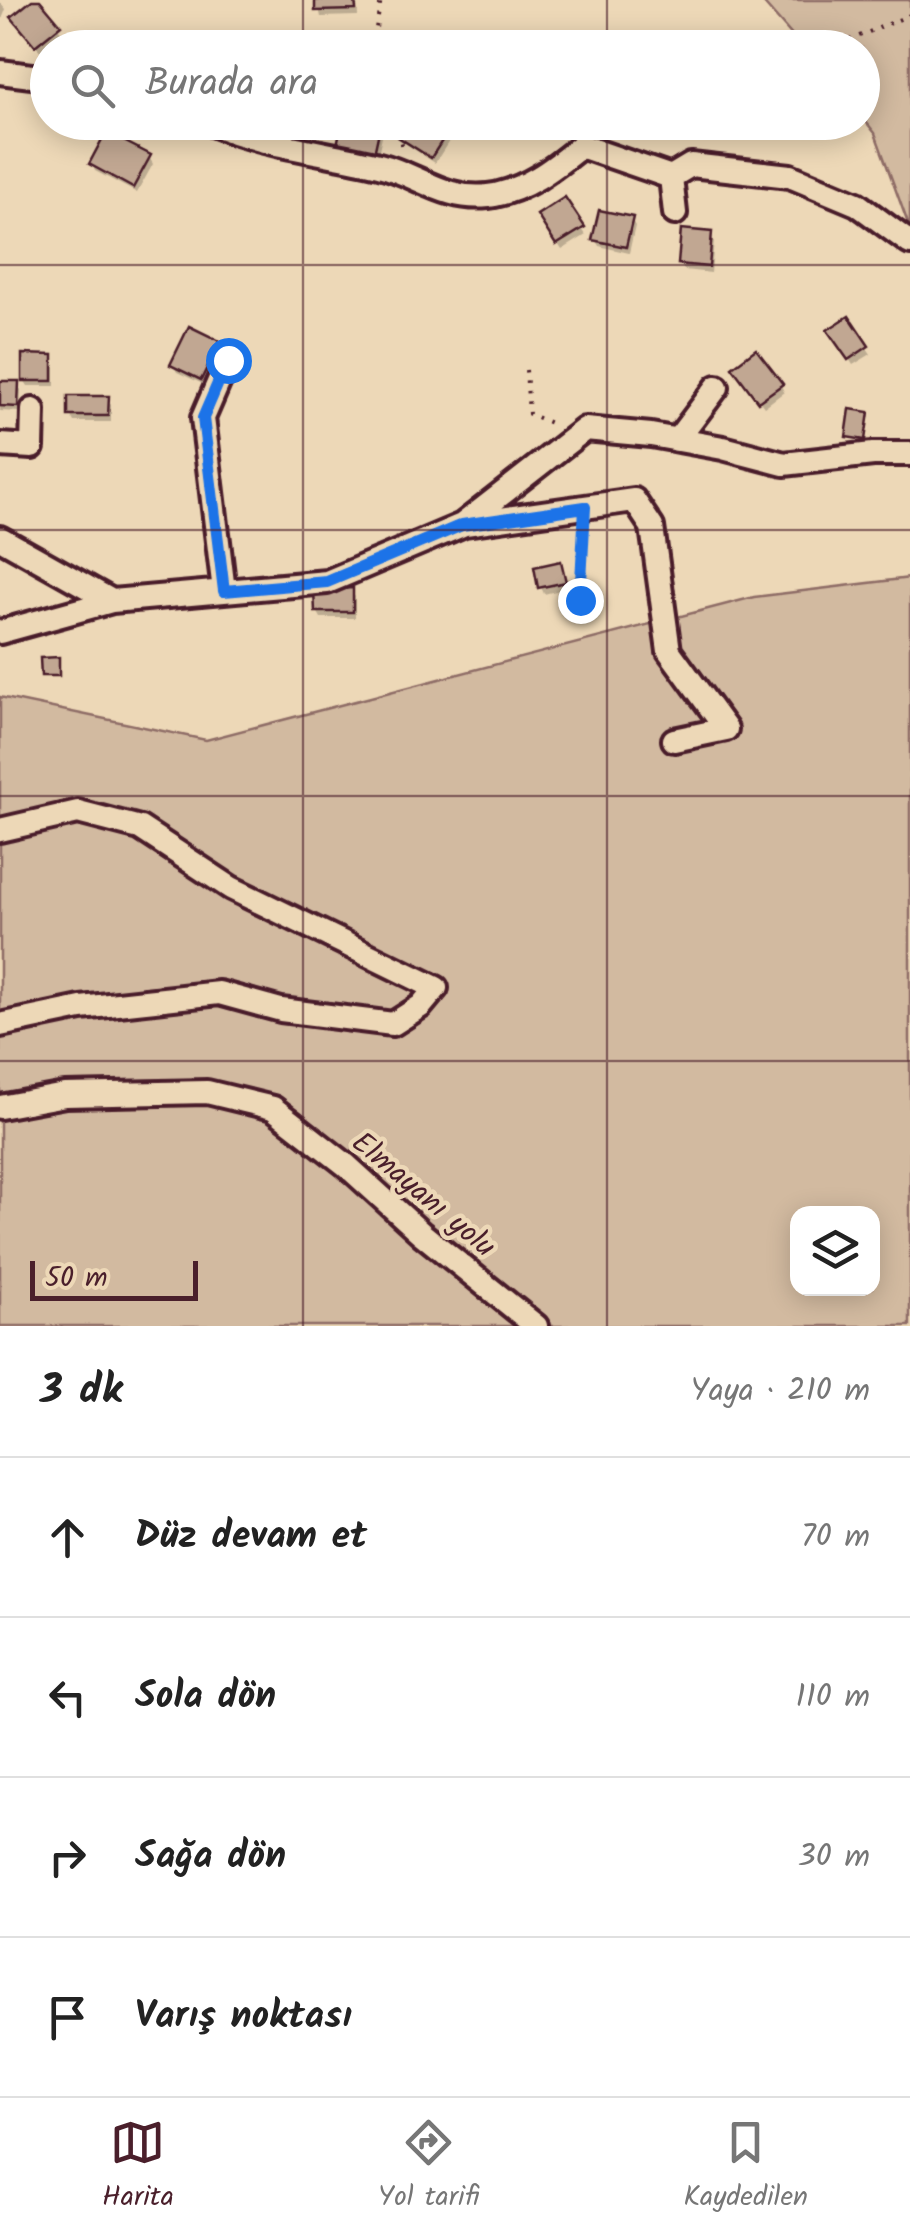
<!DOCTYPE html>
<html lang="tr">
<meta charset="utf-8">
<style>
body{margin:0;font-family:Kalam,sans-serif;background:#f6f6f6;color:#222}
.controls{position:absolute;right:30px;bottom:30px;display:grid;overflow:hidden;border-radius:20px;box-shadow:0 5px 25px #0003}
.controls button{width:90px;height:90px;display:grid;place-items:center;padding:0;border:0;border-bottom:2px solid #e0e0e0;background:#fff;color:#222;font:50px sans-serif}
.scale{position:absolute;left:30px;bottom:25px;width:168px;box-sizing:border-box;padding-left:10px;border:5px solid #4a1f2b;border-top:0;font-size:28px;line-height:35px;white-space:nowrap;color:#4a1f2b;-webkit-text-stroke:8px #edd8b7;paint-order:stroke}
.stop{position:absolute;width:30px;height:30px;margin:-22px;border:8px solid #1a73e8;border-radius:50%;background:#fff}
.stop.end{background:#1a73e8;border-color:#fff;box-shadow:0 2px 10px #0008}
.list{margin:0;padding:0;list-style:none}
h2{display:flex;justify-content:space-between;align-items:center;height:130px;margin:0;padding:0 40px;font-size:42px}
h2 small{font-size:32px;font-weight:400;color:#767676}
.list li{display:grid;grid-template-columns:65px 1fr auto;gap:30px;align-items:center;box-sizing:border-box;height:160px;padding:0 40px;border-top:2px solid #e0e0e0}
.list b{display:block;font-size:38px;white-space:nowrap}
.list em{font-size:32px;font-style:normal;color:#767676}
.icon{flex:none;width:55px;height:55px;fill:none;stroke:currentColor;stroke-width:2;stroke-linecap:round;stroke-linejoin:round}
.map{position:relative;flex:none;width:910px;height:1326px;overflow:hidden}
.search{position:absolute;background:#fff;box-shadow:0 5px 25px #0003;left:30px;right:30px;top:30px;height:110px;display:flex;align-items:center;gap:25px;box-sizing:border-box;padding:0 35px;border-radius:55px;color:#767676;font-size:38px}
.sheet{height:770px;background:#fff}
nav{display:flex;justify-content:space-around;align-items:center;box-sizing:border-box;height:140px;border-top:2px solid #e0e0e0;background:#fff;font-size:28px;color:#767676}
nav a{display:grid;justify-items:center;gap:5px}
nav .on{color:#4a1f2b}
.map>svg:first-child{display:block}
.green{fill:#d2baa0;stroke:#8e6c66;stroke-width:2.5;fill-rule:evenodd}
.shadow{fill:#0003}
.building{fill:#c1a792;stroke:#4a1f2b;stroke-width:2.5}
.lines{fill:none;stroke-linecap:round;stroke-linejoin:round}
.minor-casing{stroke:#4a1f2b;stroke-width:30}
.path{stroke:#4a1f2b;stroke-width:4;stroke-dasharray:2.5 8;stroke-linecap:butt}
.minor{stroke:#edd8b7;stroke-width:22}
.route{stroke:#1a73e8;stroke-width:12}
.grid{fill:none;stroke:#4a1f2b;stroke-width:2.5;stroke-opacity:0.55}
.labels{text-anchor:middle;stroke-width:9;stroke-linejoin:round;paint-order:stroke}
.street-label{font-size:30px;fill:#4a1f2b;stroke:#edd8b7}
</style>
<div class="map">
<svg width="910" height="1326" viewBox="0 0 910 1326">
<rect width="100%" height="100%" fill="#edd8b7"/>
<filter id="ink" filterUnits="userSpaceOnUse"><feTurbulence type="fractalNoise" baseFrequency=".01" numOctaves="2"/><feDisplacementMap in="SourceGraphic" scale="20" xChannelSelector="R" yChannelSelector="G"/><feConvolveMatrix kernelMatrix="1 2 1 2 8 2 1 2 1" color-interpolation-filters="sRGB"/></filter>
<g filter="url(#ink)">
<!-- green -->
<path class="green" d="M761 0H910V229L875 133 863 118 862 48 802 47Z
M910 578V1326H0V697L206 740 754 597ZM798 1214H872V1288H798Z"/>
<!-- shadow -->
<path class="shadow" d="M36 0 62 33 40 51 18 24Z
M317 0H357L358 16 321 17Z
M0 2 6 9 0 25Z
M344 122H385L377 159Z
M410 122H455L458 127 435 163 405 143 401 137Z
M149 157 153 164 137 193 95 171 92 164Z
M564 200 586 235 562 250 540 216Z
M631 219 635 226 629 253 599 246 595 239Z
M710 235 714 241 711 273 684 270 680 264Z
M848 319 871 354 853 365 831 331Z
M219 343 222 350 205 385 177 372 173 365Z
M51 357 55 364V386H28L24 380Z
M739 374 781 385 784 392 764 407Z
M0 383 17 384 21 390 20 412 0 411Z
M107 399 111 405V422H74L70 415Z
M563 570 568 588 544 594 541 587Z
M352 591 355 597V618H321L317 611Z"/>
<!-- building -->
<path class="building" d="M32 0H40L61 25 35 46 11 17Z
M315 0H355L356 10 315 11Z
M342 122H381L374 154 337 145Z
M407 122H454L431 158 398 137Z
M106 132 151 155 133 188 89 164Z
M565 197 585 227 556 245 537 215Z
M599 210 633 217 626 247 592 240Z
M681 229 712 232 709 267 678 264Z
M849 316 869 346 848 360 827 330Z
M189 326 220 341 201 380 170 365Z
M756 349 783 384 758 402 732 367Z
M22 354 53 355V381H22Z
M0 381H19L18 407 0 406Z
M68 396H109L108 416H68Z
M850 409 869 412 865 440 846 437Z
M561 561 566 582 538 588 534 567Z
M353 588V612H315L314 589Z
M59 657V676H41L40 658Z"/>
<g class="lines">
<defs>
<path id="minor" d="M0 72 48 78
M207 122C263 146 320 151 379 165 417 174 445 201 488 196 525 191 553 169 581 146L671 177 691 165 790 176 857 204 910 243
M671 177 675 213
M677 440 717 387
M0 445 32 447 33 410
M465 524 634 500 652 527 669 651 726 729 674 740
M0 538 112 601 0 632
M224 591 203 418 228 360
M112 601 327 582 462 525 585 429 651 435 723 448 784 464 873 454H910
M0 830 78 812 140 828 231 888 436 988 421 1006 393 1024 281 1010 219 993 81 1008 0 1025
M0 1107 65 1095 207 1092 273 1108 346 1165 422 1234 536 1326"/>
</defs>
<!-- minor casing -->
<use href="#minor" class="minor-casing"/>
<!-- path -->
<path class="path" d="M380 48 376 28 381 0
M830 48 910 15
M397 122 403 149
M631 138 641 122
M526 370 529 414 555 425
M580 600 584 527"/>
<!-- minor -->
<use href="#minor" class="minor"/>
</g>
</g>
<g class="lines" filter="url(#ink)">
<!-- route -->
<path class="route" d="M228 360 203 418 224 591 327 582 462 525 585 507 580 600"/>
</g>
<!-- grid -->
<path class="grid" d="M303 0V48M607 0V48M303 122V1326M607 122V1326M0 265H910M0 530H910M0 796H910M0 1061H910"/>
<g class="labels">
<!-- street labels -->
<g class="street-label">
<text transform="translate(424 1194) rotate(40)" y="10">Elmayanı yolu</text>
</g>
</g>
</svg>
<div class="controls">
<button><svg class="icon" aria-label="layers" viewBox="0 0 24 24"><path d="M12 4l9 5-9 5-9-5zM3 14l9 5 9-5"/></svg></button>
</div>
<div class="scale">50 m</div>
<div class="stop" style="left:228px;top:360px"></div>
<div class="stop end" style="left:580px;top:600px"></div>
<div class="search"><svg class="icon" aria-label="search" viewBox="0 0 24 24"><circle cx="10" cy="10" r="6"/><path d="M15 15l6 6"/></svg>Burada ara</div>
</div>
<section class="sheet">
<h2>3 dk<small>Yaya · 210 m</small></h2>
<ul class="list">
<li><svg class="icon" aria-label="ahead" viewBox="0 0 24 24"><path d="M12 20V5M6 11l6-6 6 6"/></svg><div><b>Düz devam et</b></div><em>70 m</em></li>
<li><svg class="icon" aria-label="left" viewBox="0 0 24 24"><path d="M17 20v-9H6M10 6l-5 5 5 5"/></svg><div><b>Sola dön</b></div><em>110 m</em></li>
<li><svg class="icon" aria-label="right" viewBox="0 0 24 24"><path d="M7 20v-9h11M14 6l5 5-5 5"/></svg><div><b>Sağa dön</b></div><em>30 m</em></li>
<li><svg class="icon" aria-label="arrive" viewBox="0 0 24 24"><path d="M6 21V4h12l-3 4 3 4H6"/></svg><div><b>Varış noktası</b></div></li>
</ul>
</section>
<nav>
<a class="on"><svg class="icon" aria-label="map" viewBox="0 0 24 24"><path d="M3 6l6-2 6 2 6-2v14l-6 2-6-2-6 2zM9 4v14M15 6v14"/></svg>Harita</a>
<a><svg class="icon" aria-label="directions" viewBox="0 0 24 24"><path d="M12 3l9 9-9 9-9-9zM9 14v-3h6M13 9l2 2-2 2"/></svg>Yol tarifi</a>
<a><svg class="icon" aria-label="saved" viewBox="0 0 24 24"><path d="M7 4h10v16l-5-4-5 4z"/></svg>Kaydedilen</a>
</nav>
